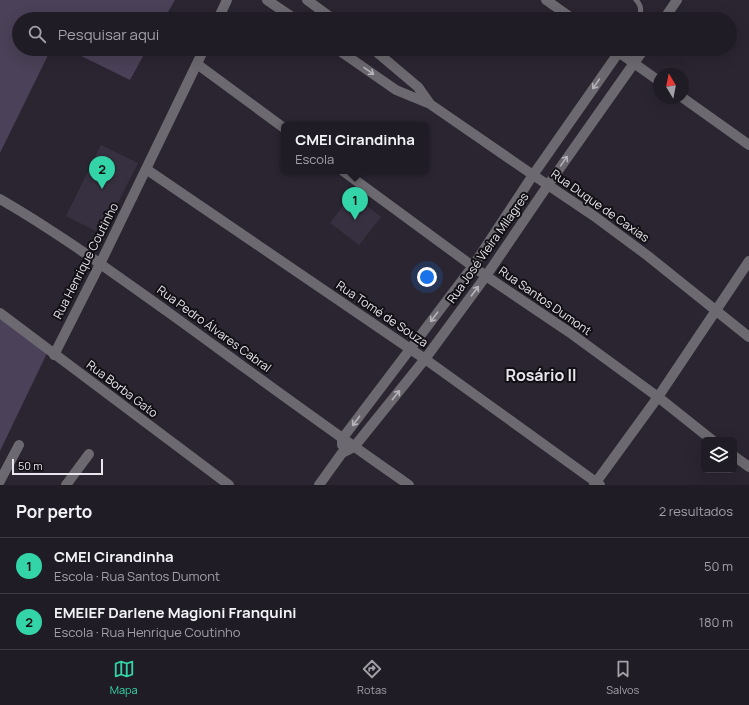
<!DOCTYPE html>
<html lang="pt">
<meta charset="utf-8">
<style>
body{margin:0;font-family:Manrope,sans-serif;background:#28252d;color:#f1f3f6}
.controls{position:absolute;right:12px;bottom:12px;display:grid;overflow:hidden;border-radius:6px;box-shadow:0 4px 16px #0002}
.controls button{width:36px;height:36px;display:grid;place-items:center;padding:0;border:0;border-bottom:1px solid #3d3a42;background:#201c25;color:#f1f3f6;font:20px sans-serif}
.compass{position:absolute;left:653px;top:68px;width:36px;height:36px;border-radius:50%;background:#201c25;box-shadow:0 4px 16px #0002;rotate:350deg}
.scale{position:absolute;left:12px;bottom:10px;width:91px;box-sizing:border-box;padding-left:4px;border:2px solid #e8e5ec;border-top:0;font-size:11px;line-height:14px;white-space:nowrap;color:#e8e5ec;-webkit-text-stroke:3px #121015;paint-order:stroke}
.you{position:absolute;left:427px;top:277px;width:14px;height:14px;margin:-10px;border:3px solid #fff;border-radius:50%;background:#1a73e8;box-shadow:0 0 0 6px #1a73e833}
.badge{display:grid;place-items:center;width:26px;height:26px;border-radius:50%;background:#33d4a8;color:#111;font-size:13px;font-weight:700}
.pin{position:absolute;translate:-50% -33px;filter:drop-shadow(0 1px 2px #0008)}
.pin::after{content:'';position:absolute;top:21px;width:14px;height:12px;background:inherit;clip-path:polygon(0 0,100% 0,50% 100%)}
.popup{position:absolute;left:281px;top:122px;width:148px;height:52px;box-sizing:border-box;display:grid;place-content:center;border-radius:6px;background:#201c25;filter:drop-shadow(0 1px 3px #0005);font-size:13px;white-space:nowrap;color:#a2a1a7}
.popup b{font-size:15px;color:#f1f3f6}
.popup::after{content:'';position:absolute;left:50%;top:100%;margin-left:-8px;border:8px solid transparent;border-top-color:#201c25}
.list{margin:0;padding:0;list-style:none}
h2{display:flex;justify-content:space-between;align-items:center;height:52px;margin:0;padding:0 16px;font-size:17px}
h2 small{font-size:13px;font-weight:400;color:#a2a1a7}
.list li{display:grid;grid-template-columns:26px 1fr auto;gap:12px;align-items:center;box-sizing:border-box;height:56px;padding:0 16px;border-top:1px solid #3d3a42}
.list b{display:block;font-size:15px;white-space:nowrap}
.list p{margin:0;font-size:13px;white-space:nowrap;color:#a2a1a7}
.list em{font-size:13px;font-style:normal;color:#a2a1a7}
.icon{flex:none;width:22px;height:22px;fill:none;stroke:currentColor;stroke-width:2;stroke-linecap:round;stroke-linejoin:round}
.map{position:relative;flex:none;width:749px;height:485px;overflow:hidden}
.search{position:absolute;background:#201c25;box-shadow:0 4px 16px #0002;left:12px;right:12px;top:12px;height:44px;display:flex;align-items:center;gap:10px;box-sizing:border-box;padding:0 14px;border-radius:22px;color:#a2a1a7;font-size:15px}
.sheet{height:164px;background:#201c25}
nav{display:flex;justify-content:space-around;align-items:center;box-sizing:border-box;height:56px;border-top:1px solid #3d3a42;background:#201c25;font-size:11px;color:#a2a1a7}
nav a{display:grid;justify-items:center;gap:2px}
nav .on{color:#33d4a8}
.map>svg:first-child{display:block}
.built{fill:#373040}
.green{fill:#4b4158}
.lines{fill:none;stroke-linecap:round;stroke-linejoin:round}
.lane{stroke:#6c6a70;stroke-width:5}
.street{stroke:#6c6a70;stroke-width:10}
.oneway{stroke:#b6b4ba}
.labels{text-anchor:middle;stroke-width:4;stroke-linejoin:round;paint-order:stroke}
.street-label{font-size:12px;fill:#e8e5ec;stroke:#121015}
.district-label{font-size:16px;font-weight:bold;fill:#e8e5ec;stroke:#121015}
</style>
<div class="map">
<svg width="749" height="485" viewBox="0 0 749 485">
<rect width="100%" height="100%" fill="#2a2531"/>
<!-- built -->
<path class="built" d="M101 145 138 163 102 234 66 216Z
M352 194 381 217 359 245 330 223Z"/>
<!-- green -->
<path class="green" d="M0 0H175L164 19H19V49H51L0 153Z
M67 49H147L130 80Z
M0 314 49 349 0 451Z"/>
<g class="lines">
<!-- lane -->
<path class="lane" d="M636 0C642 6 642 12 638 19"/>
<!-- street -->
<path class="street" d="M267 0 295 19
M307 0 333 19
M546 0 573 19
M218 19 227 0
M664 19 677 0
M337 49 396 90 430 104 533 175 594 216 648 256 749 337
M373 49 418 87 430 104
M614 49 659 81
M197 64 284 128
M683 98 749 145
M146 169 425 359 600 485
M343 171 486 276 569 332 658 397 712 440
M0 199C59 233 113 273 168 312 248 370 328 429 409 485
M0 313 229 485
M54 355 100 264 204 49
M342 445V439L473 266 533 175 619 52
M734 456 749 467
M0 481 19 445
M66 485 89 454
M319 485 342 453 354 447 425 359 486 276 548 185 644 49
M594 485 658 397 749 261"/>
</g>
<!-- one-way arrows -->
<defs><path id="oneway-shaft" d="M-6 0H5M1.5-3L5.5 0L1.5 3" fill="none" stroke-width="1.6" stroke-linecap="round" stroke-linejoin="round"/></defs>
<g class="oneway">
<use href="#oneway-shaft" transform="translate(369 71) rotate(35)"/>
<use href="#oneway-shaft" transform="translate(596 84) rotate(125)"/>
<use href="#oneway-shaft" transform="translate(564 161) rotate(-55)"/>
<use href="#oneway-shaft" transform="translate(475 291) rotate(-53)"/>
<use href="#oneway-shaft" transform="translate(434 317) rotate(127)"/>
<use href="#oneway-shaft" transform="translate(396 395) rotate(-51)"/>
<use href="#oneway-shaft" transform="translate(356 421) rotate(127)"/>
</g>
<g class="labels">
<!-- street labels -->
<g class="street-label">
<text transform="translate(600 206) rotate(35)" y="4">Rua Duque de Caxias</text>
<text transform="translate(488 248) rotate(-55)" y="4">Rua José Vieira Milagres</text>
<text transform="translate(86 261) rotate(-63)" y="4">Rua Henrique Coutinho</text>
<text transform="translate(545 301) rotate(35)" y="4">Rua Santos Dumont</text>
<text transform="translate(382 314) rotate(34)" y="4">Rua Tomé de Souza</text>
<text transform="translate(214 329) rotate(36)" y="4">Rua Pedro Álvares Cabral</text>
<text transform="translate(122 389) rotate(37)" y="4">Rua Borba Gato</text>
</g>
<!-- district labels -->
<g class="district-label">
<text x="541" y="381">Rosário II</text>
</g>
</g>
</svg>
<div class="controls">
<button><svg class="icon" aria-label="layers" viewBox="0 0 24 24"><path d="M12 4l9 5-9 5-9-5zM3 14l9 5 9-5"/></svg></button>
</div>
<svg class="compass" viewBox="-18 -18 36 36"><path d="M0-13l5 13h-10z" fill="#e53935"/><path d="M0 13l5-13h-10z" fill="#a2a1a7"/></svg>
<div class="scale">50 m</div>
<div class="you"></div>
<div class="pin badge" style="left:355px;top:220px">1</div>
<div class="popup"><b>CMEI Cirandinha</b>Escola</div>
<div class="pin badge" style="left:102px;top:189px">2</div>
<div class="search"><svg class="icon" aria-label="search" viewBox="0 0 24 24"><circle cx="10" cy="10" r="6"/><path d="M15 15l6 6"/></svg>Pesquisar aqui</div>
</div>
<section class="sheet">
<h2>Por perto<small>2 resultados</small></h2>
<ul class="list">
<li><span class="badge">1</span><div><b>CMEI Cirandinha</b><p>Escola · Rua Santos Dumont</p></div><em>50 m</em></li>
<li><span class="badge">2</span><div><b>EMEIEF Darlene Magioni Franquini</b><p>Escola · Rua Henrique Coutinho</p></div><em>180 m</em></li>
</ul>
</section>
<nav>
<a class="on"><svg class="icon" aria-label="map" viewBox="0 0 24 24"><path d="M3 6l6-2 6 2 6-2v14l-6 2-6-2-6 2zM9 4v14M15 6v14"/></svg>Mapa</a>
<a><svg class="icon" aria-label="directions" viewBox="0 0 24 24"><path d="M12 3l9 9-9 9-9-9zM9 14v-3h6M13 9l2 2-2 2"/></svg>Rotas</a>
<a><svg class="icon" aria-label="saved" viewBox="0 0 24 24"><path d="M7 4h10v16l-5-4-5 4z"/></svg>Salvos</a>
</nav>
